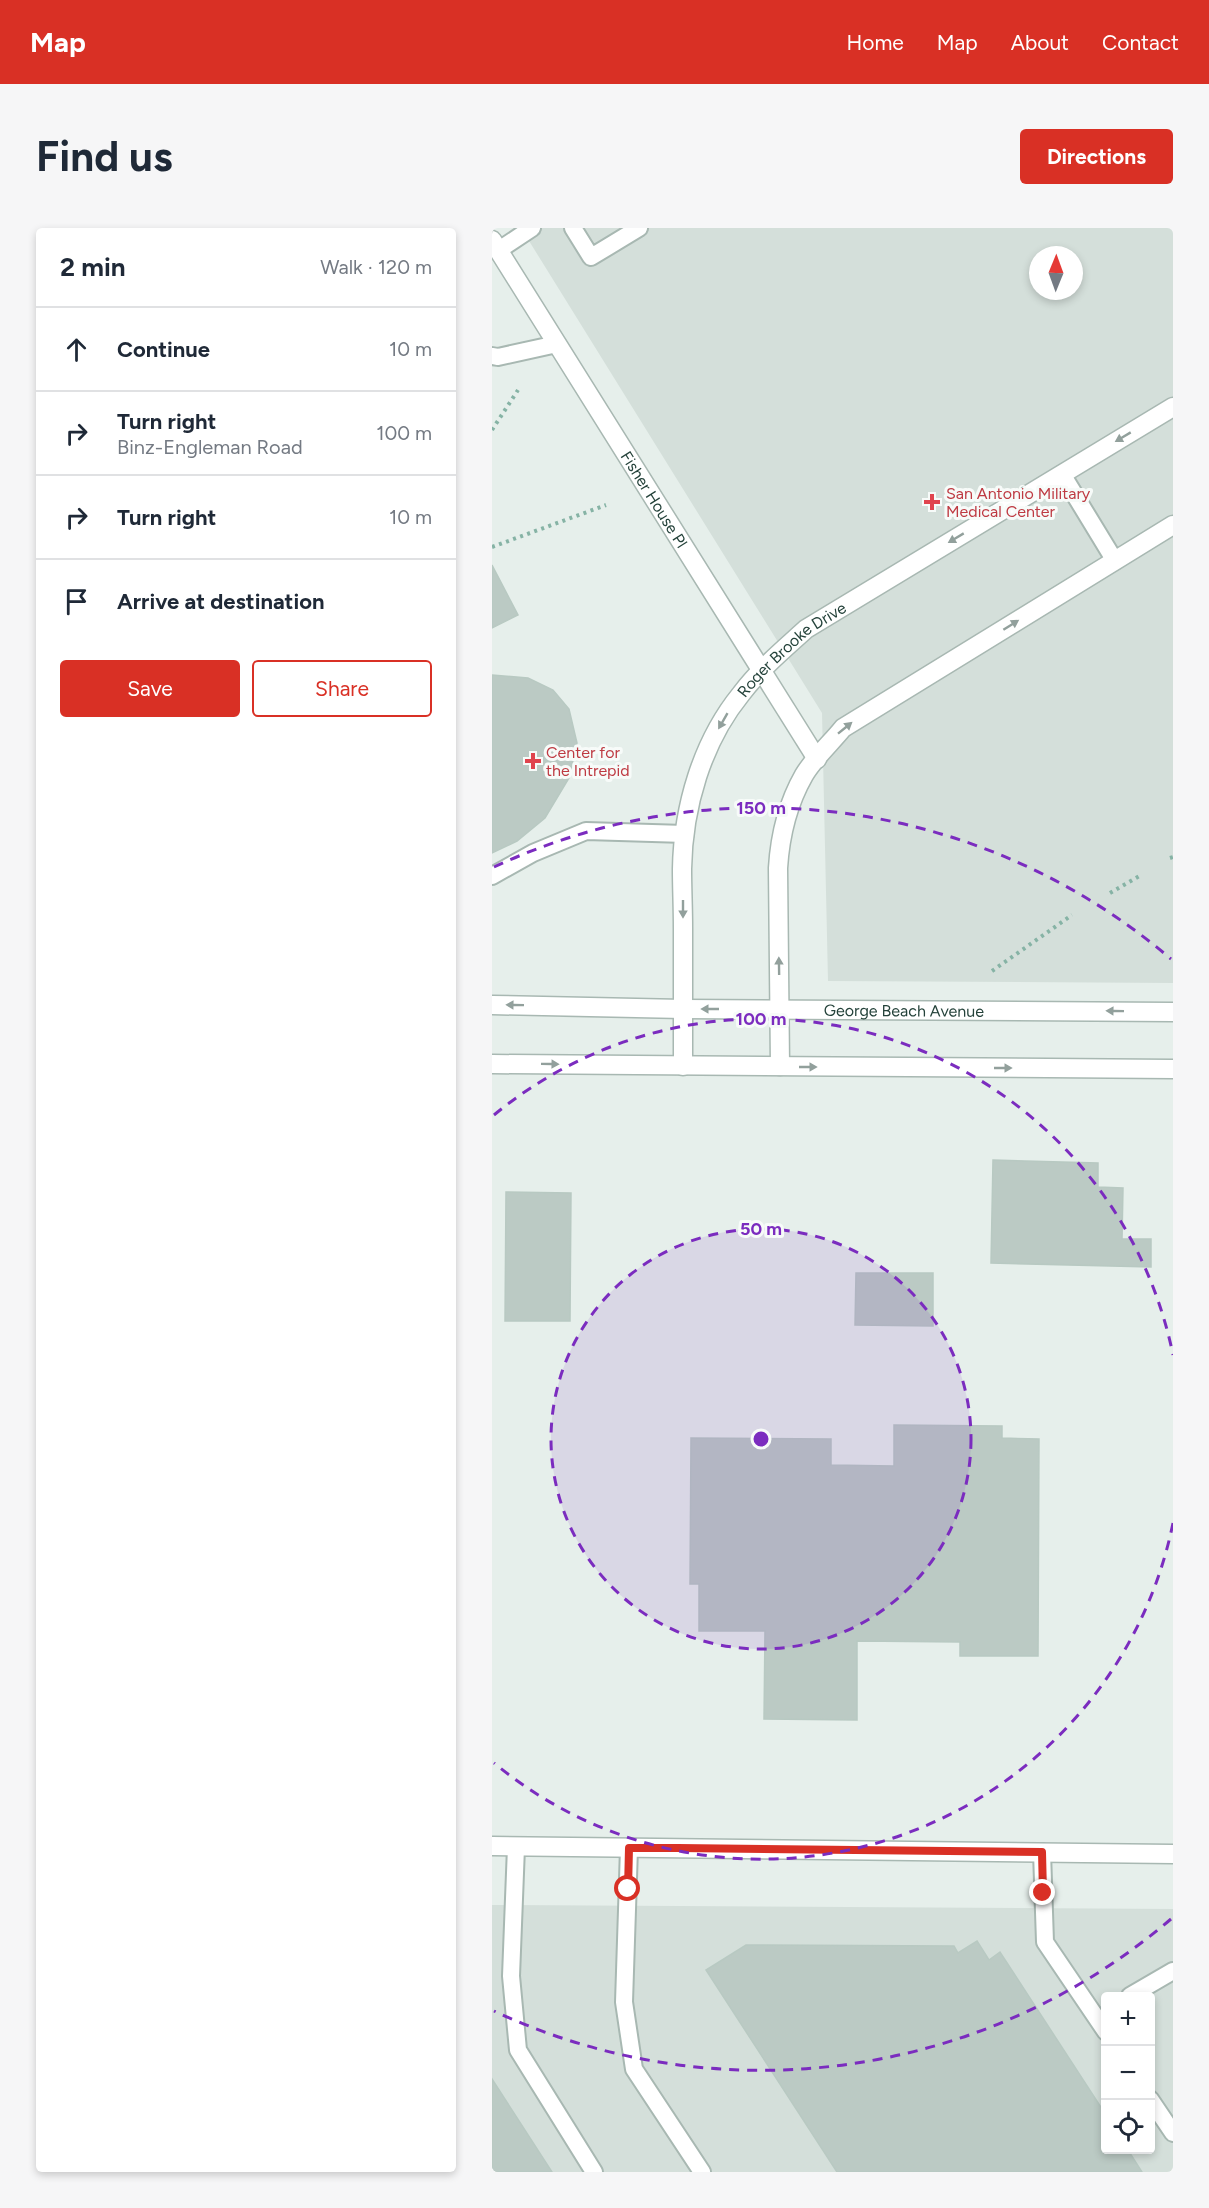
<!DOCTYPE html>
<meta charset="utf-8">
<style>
body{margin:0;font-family:Figtree,sans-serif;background:#f6f6f7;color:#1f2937}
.controls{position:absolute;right:18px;bottom:18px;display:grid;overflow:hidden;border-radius:6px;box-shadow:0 3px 9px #0003}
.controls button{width:54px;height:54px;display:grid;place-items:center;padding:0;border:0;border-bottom:2px solid #e0e1e3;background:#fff;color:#1f2937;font:30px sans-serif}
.compass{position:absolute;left:537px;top:18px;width:54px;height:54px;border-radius:50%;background:#fff;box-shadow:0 3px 9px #0003;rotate:1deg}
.stop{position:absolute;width:18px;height:18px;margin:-14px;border:4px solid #d93025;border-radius:50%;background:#fff}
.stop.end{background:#d93025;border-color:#fff;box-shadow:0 2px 6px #0008}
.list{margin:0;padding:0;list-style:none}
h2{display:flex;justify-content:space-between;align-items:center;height:78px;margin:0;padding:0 24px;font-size:26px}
h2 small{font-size:20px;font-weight:400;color:#747a83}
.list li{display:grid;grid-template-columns:39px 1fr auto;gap:18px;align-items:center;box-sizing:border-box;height:84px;padding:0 24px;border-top:2px solid #e0e1e3}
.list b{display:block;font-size:22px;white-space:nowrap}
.list p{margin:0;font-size:20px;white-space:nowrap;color:#747a83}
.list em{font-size:20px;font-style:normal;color:#747a83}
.actions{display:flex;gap:12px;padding:18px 24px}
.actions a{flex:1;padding:14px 0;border:2px solid #d93025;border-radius:6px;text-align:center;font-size:21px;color:#d93025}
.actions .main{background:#d93025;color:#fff}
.icon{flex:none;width:33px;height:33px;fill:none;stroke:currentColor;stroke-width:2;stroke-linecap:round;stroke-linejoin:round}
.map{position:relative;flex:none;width:681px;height:1944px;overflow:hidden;border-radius:6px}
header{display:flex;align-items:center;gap:36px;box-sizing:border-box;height:84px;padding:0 30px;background:#d93025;color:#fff}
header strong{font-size:28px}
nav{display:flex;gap:33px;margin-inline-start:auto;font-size:21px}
.intro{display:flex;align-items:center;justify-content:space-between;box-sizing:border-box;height:144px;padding:0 36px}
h1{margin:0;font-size:42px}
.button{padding:15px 27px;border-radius:6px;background:#d93025;color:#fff;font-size:21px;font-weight:700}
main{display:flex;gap:36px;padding:0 36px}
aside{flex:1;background:#fff;border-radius:6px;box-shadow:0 3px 9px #0003}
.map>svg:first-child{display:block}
.built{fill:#d4dfda;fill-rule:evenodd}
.building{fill:#bbcac4;stroke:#b8c9c2;stroke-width:1.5}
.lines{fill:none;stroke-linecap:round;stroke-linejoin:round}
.service-casing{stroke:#a8b8b2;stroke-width:20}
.minor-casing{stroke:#a8b8b2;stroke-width:21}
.tertiary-casing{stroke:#a8b8b2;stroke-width:21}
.path{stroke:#86b3a5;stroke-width:4;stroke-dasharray:3 4.5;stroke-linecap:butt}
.service{stroke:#fff;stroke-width:16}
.minor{stroke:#fff;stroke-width:18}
.tertiary{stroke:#fff;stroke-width:18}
.oneway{fill:#92a09c}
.route{stroke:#d93025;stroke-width:8}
.ring{fill:none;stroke:#7b2cbf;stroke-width:3;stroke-dasharray:10 8}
.health-dot{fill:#e0444e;stroke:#f7fbf9;stroke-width:2}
.labels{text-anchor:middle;stroke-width:6;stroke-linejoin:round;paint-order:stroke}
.health-label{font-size:16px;fill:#be3a42;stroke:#f7fbf9;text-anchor:start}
.street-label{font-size:16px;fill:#24423a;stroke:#f7fbf9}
.centre{fill:#7b2cbf;stroke:#f7fbf9;stroke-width:3}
.ring-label{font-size:18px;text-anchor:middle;font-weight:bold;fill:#7b2cbf;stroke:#f7fbf9;stroke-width:6;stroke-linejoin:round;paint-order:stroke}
</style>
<header>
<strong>Map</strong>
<nav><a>Home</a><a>Map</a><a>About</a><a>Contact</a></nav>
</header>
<div class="intro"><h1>Find us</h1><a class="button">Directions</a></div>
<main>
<aside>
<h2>2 min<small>Walk · 120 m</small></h2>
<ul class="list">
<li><svg class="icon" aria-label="ahead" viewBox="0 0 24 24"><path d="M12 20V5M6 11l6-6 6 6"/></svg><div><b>Continue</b></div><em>10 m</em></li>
<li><svg class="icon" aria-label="right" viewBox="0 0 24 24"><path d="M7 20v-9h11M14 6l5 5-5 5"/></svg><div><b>Turn right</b><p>Binz-Engleman Road</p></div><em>100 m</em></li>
<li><svg class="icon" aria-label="right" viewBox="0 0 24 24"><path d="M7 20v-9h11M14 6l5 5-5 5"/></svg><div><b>Turn right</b></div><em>10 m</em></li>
<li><svg class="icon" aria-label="arrive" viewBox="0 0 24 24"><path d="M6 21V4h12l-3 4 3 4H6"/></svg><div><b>Arrive at destination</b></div></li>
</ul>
<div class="actions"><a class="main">Save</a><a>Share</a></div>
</aside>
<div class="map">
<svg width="681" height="1944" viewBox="0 0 681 1944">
<rect width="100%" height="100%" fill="#e6efeb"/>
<!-- built -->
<path class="built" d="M29 0H681V755L336 753 330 485ZM546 27H582V63H546Z
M0 1677 681 1681V1944H0ZM614 1768H658V1922H614Z"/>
<!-- building -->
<path class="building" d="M0 337 26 387 0 400Z
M0 447 36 450 61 462 77 481 85 515 77 550 53 590 25 613 0 625Z
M501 932 606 935V959L631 960 630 1011H659V1039L499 1035Z
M14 964 79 965 78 1093H13Z
M364 1045H441V1098L363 1097Z
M402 1197 510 1198V1210L547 1211 546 1428H468V1414L365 1413V1492L272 1491 273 1403H207V1356H198L199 1210 339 1211V1237L402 1238Z
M485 1713 497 1732 508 1724 614 1887V1922H636L650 1944H345L214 1742 254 1717 462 1718 466 1725Z
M0 1851 60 1944H0Z"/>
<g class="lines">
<defs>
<path id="service" d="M81 0 99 29 147 0
M7 22 40 0
M0 128 6 129 65 116
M570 246 623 333
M0 648 41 625 94 603 193 606
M24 1619 19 1748 26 1822 102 1944
M137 1620 132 1774 142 1841 210 1944
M550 1624 553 1714 614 1804
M638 1768 681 1743
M658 1871 681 1905"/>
<g id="minor">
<path id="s1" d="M0 12 325 531"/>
<path id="s2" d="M191 838C191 792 191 746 191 700 191 680 190 660 190 641 191 579 210 514 249 466 268 441 291 422 314 401L681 179"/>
<path d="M288 838 286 640C288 608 296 575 312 547 322 530 339 515 351 500L681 297"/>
</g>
<g id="tertiary">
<path id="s3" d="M0 777 191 781 681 784"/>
<path d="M0 836 681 841"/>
<path d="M0 1618 681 1626"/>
</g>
</defs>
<!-- service casing -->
<use href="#service" class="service-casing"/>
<!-- minor casing -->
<use href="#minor" class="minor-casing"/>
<!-- tertiary casing -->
<use href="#tertiary" class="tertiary-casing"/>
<!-- path -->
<path class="path" d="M0 202 26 162
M0 319 114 277
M678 630 681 629
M618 665 649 647
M500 743 580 687"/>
<!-- service -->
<use href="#service" class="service"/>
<!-- minor -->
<use href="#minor" class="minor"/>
<!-- tertiary -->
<use href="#tertiary" class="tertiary"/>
</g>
<!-- one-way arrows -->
<defs><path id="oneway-solid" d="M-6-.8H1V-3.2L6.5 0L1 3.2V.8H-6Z" transform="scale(1.5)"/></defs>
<g class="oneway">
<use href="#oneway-solid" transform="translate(631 209) rotate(149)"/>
<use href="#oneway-solid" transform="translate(464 310) rotate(149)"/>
<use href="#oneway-solid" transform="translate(519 397) rotate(-32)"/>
<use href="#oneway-solid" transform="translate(231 493) rotate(120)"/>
<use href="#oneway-solid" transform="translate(353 500) rotate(-39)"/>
<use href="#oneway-solid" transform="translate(191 681) rotate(90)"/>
<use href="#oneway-solid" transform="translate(287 738) rotate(-91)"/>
<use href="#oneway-solid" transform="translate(23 777) rotate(-179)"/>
<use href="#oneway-solid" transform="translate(218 781) rotate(180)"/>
<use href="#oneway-solid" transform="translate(623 783) rotate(-179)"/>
<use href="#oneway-solid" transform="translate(58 836) rotate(1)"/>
<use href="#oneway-solid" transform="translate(316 839)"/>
<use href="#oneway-solid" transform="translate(511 840)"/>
</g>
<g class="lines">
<!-- route -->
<path class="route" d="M136 1661 137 1620H186L550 1624 551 1665"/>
</g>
<!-- distance rings -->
<circle cx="269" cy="1211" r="210" fill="#7b2cbf" fill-opacity=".12"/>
<g class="ring">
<circle cx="269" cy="1211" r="210"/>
<path d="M681 1295A420 420 0 0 1 2 1535M2 887A420 420 0 0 1 681 1127"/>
<path d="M679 1691A631 631 0 0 1 2 1783M2 639A631 631 0 0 1 679 731"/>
</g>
<!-- markers -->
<g class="health-dot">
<path d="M437 265h6v6h6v6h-6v6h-6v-6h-6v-6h6z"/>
<path d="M38 524h6v6h6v6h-6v6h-6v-6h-6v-6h6z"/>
</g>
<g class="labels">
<!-- health labels -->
<g class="health-label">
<text x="454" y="271">San Antonio Military<tspan x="454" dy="18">Medical Center</tspan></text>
<text x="54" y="530">Center for<tspan x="54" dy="18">the Intrepid</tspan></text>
</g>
<!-- street labels -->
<g class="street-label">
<text dy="6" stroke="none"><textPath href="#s1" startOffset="306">Fisher House Pl</textPath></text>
<text dy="6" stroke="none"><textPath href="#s2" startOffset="453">Roger Brooke Drive</textPath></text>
<text dy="6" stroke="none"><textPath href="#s3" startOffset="412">George Beach Avenue</textPath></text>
</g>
</g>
<circle cx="269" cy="1211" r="9" class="centre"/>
<g class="ring-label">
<text x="269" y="586">150 m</text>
<text x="269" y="797">100 m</text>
<text x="269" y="1007">50 m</text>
</g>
</svg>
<div class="controls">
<button>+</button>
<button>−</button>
<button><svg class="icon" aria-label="locate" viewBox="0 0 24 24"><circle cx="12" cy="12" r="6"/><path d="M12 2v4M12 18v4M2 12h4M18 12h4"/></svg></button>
</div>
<svg class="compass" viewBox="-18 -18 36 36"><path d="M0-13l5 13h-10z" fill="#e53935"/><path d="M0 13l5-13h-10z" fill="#747a83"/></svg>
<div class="stop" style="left:136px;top:1661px"></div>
<div class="stop end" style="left:551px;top:1665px"></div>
</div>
</main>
